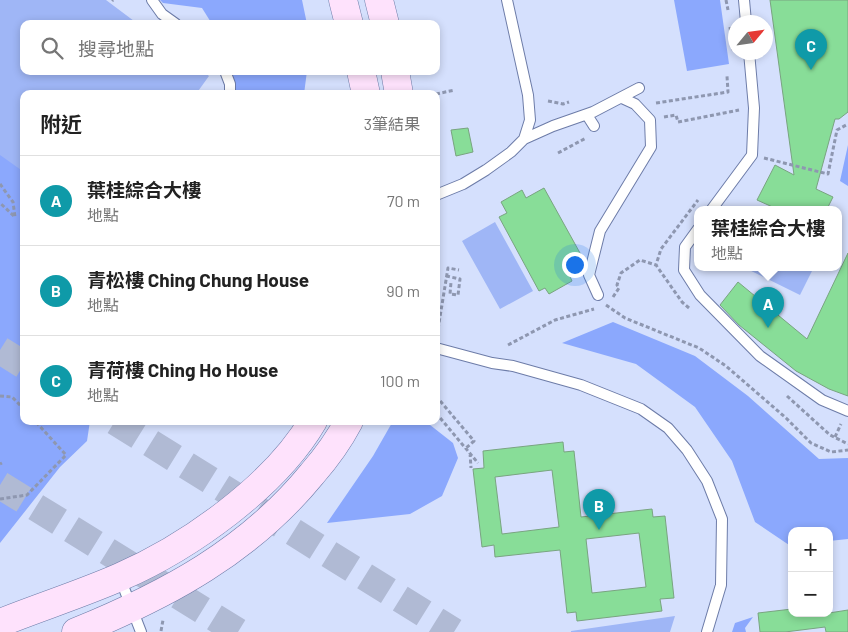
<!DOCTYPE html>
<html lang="zh-TW">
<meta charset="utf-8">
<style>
body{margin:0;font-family:Barlow,"Noto Sans TC",sans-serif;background:#f2f2f2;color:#222}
.controls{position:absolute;right:15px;bottom:15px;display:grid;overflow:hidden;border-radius:10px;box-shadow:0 2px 8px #0003}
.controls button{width:45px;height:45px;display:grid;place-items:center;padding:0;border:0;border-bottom:1px solid #e0e0e0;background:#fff;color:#222;font:25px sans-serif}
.compass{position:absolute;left:728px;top:15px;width:45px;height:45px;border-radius:50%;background:#fff;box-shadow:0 2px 8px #0003;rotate:61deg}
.you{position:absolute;left:574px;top:264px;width:18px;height:18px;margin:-12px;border:4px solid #fff;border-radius:50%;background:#1a73e8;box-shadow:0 0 0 8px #1a73e833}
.badge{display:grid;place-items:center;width:32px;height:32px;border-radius:50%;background:#0f766e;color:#fff;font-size:16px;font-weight:700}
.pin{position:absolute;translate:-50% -41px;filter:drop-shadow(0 1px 2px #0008)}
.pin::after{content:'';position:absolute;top:26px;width:18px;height:15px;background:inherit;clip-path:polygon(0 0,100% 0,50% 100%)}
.popup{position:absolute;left:694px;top:206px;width:148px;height:65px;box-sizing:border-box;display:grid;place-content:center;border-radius:10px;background:#fff;filter:drop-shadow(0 1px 4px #0005);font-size:16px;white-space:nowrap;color:#767676}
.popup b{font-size:19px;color:#222}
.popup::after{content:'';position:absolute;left:50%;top:100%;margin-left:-10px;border:10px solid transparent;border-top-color:#fff}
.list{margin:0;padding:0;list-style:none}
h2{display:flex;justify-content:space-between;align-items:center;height:65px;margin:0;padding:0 20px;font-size:21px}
h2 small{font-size:16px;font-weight:400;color:#767676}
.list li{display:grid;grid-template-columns:32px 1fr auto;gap:15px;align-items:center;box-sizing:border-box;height:90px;padding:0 20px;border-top:1px solid #e0e0e0}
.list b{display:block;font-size:19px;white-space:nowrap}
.list p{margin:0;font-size:16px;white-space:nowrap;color:#767676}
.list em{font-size:16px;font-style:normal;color:#767676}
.icon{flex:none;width:28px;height:28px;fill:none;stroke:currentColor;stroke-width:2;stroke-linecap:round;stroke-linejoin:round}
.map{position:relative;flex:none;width:848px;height:632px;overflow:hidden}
.search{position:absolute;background:#fff;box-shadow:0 2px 8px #0003;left:20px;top:20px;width:420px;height:55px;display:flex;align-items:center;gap:12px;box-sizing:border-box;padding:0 18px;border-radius:10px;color:#767676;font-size:19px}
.panel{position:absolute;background:#fff;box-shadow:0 2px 8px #0003;left:20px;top:90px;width:420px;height:335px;border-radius:10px}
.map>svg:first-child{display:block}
.green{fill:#9fb6f6}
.forest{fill:#8ba8fd}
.building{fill:#88dd98;stroke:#79a480;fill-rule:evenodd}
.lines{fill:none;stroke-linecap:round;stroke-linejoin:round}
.highway-tunnel{stroke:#b0bad4;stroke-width:28;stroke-dasharray:28 14;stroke-linecap:butt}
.lane-casing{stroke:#6d7ca8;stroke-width:12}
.secondary-casing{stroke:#6d7ca8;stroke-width:29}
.path{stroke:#8e97b0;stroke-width:3;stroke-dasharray:4 2.5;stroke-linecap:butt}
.lane{stroke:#fff;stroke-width:10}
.secondary{stroke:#fee2fc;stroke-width:28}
</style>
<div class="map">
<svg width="848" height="632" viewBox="0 0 848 632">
<rect width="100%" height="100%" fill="#d5e0fd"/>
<!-- green -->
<path class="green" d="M0 0H106L138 24H24V71H203L209 76 196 94H24V174L0 157Z
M495 222 533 291 500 309 462 241Z
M743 267H814L800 295Z
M675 616 670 632H571V631Z"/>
<!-- forest -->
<path class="forest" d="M160 0H302L307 24H212L202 8 163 3Z
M674 0H720L729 64 687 71Z
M223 71H307L304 94H229Z
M848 145V186L840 181Z
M0 155 24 172V421H90L87 441 60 467 0 543Z
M613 322 695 356 748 396 819 459 848 458V539L829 541V531H792V547L755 522 732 461 695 407 636 364 562 343Z
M393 421H425L453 443 458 458 442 496 410 514 327 523 373 456Z
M753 617 745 628 746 632H732L735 623Z"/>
<!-- building -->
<path class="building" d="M770 0H848V112L839 119H835L816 189 833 197 827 209H777L757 200 775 165 794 175Z
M468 128 473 152 456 156 451 130Z
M544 188 585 262 568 272 572 281 549 294 545 288 539 291 499 217 507 213 501 202 522 190 526 198Z
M848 253V396L829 389 796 371 739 325 720 305 738 282 807 339Z
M563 442 564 452 574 451 581 517 652 509 653 517 665 516 674 598 660 599 662 611 577 621 576 612 567 613 560 550 495 557 494 545 482 547 473 469 484 468 483 451ZM552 470 559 527 502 534 495 477ZM639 533 646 587 592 593 586 539Z
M792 609V613H829L848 610V632H826L825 627 785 632H760L758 613Z"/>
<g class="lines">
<!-- highway-tunnel -->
<path class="highway-tunnel" d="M0 350 24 365
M115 421 454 632
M0 485 238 632"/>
<defs>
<path id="lane" d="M152 0 162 14 176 24
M507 0 528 95 530 120 524 139
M744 0 746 22
M225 71 230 84V94
M587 115 594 126
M436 195 463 184 486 170 511 152 524 139 553 126 593 112 639 88
M712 209 752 155 754 108 749 52
M698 229 685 247 684 270 700 295 760 356 822 400 848 411
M598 295 589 275 600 231 651 147 650 120 635 104 622 98
M436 348 492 363 513 366 581 385 641 409 668 428 687 450 707 481 722 519 721 585 707 632
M120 578 141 632"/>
<path id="secondary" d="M343 0 349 24
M379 0 385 24
M361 71 366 94
M395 71 399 94
M0 623C40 607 81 594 120 577 189 547 275 486 313 421
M76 632C167 595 249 551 312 474 326 458 339 440 349 421"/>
</defs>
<!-- lane casing -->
<use href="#lane" class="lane-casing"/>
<!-- secondary casing -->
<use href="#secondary" class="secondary-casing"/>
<!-- path -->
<path class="path" d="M726 0 728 10
M112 1 113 0
M730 27 733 50
M436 94 455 90
M548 101 563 104 569 102
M656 103 728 92 727 76
M664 117 676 115 678 122 739 110
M558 153 586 138
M764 158 828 174 837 130 848 124
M0 184 13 202 15 217 0 203
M446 276 460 279 458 295 450 294 451 282
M613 297 619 288 617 285 621 273 640 260 656 265
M606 305 625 318 699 348 726 366 786 418 811 443 831 452 848 450
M689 308 682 302 656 265 661 249 698 200
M437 335 448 268 459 270
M508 345 555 320 594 309
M0 396 12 397 24 409
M436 396 474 441 466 448
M787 396 830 435 848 444
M436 413 478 463
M835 437 841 424
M470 453 471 468
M0 464 2 463
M0 499 27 495 66 455 35 421
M161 631 163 620"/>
<!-- lane -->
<use href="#lane" class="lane"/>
<!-- secondary -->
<use href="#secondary" class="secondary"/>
</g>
</svg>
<div class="controls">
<button>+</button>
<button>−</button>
</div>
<svg class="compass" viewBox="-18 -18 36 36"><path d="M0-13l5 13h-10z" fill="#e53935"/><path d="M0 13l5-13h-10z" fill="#767676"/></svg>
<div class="you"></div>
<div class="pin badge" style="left:768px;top:328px;background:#0f9aa8">A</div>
<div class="popup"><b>葉桂綜合大樓</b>地點</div>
<div class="pin badge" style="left:599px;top:530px;background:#0f9aa8">B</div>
<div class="pin badge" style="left:811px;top:70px;background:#0f9aa8">C</div>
<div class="search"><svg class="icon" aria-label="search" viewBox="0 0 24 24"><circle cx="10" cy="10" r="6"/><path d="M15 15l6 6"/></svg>搜尋地點</div>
<section class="panel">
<h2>附近<small>3筆結果</small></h2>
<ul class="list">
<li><span class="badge" style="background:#0f9aa8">A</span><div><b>葉桂綜合大樓</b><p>地點</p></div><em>70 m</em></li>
<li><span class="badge" style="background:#0f9aa8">B</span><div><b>青松樓 Ching Chung House</b><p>地點</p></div><em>90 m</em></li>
<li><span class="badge" style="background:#0f9aa8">C</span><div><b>青荷樓 Ching Ho House</b><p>地點</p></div><em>100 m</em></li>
</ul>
</section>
</div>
